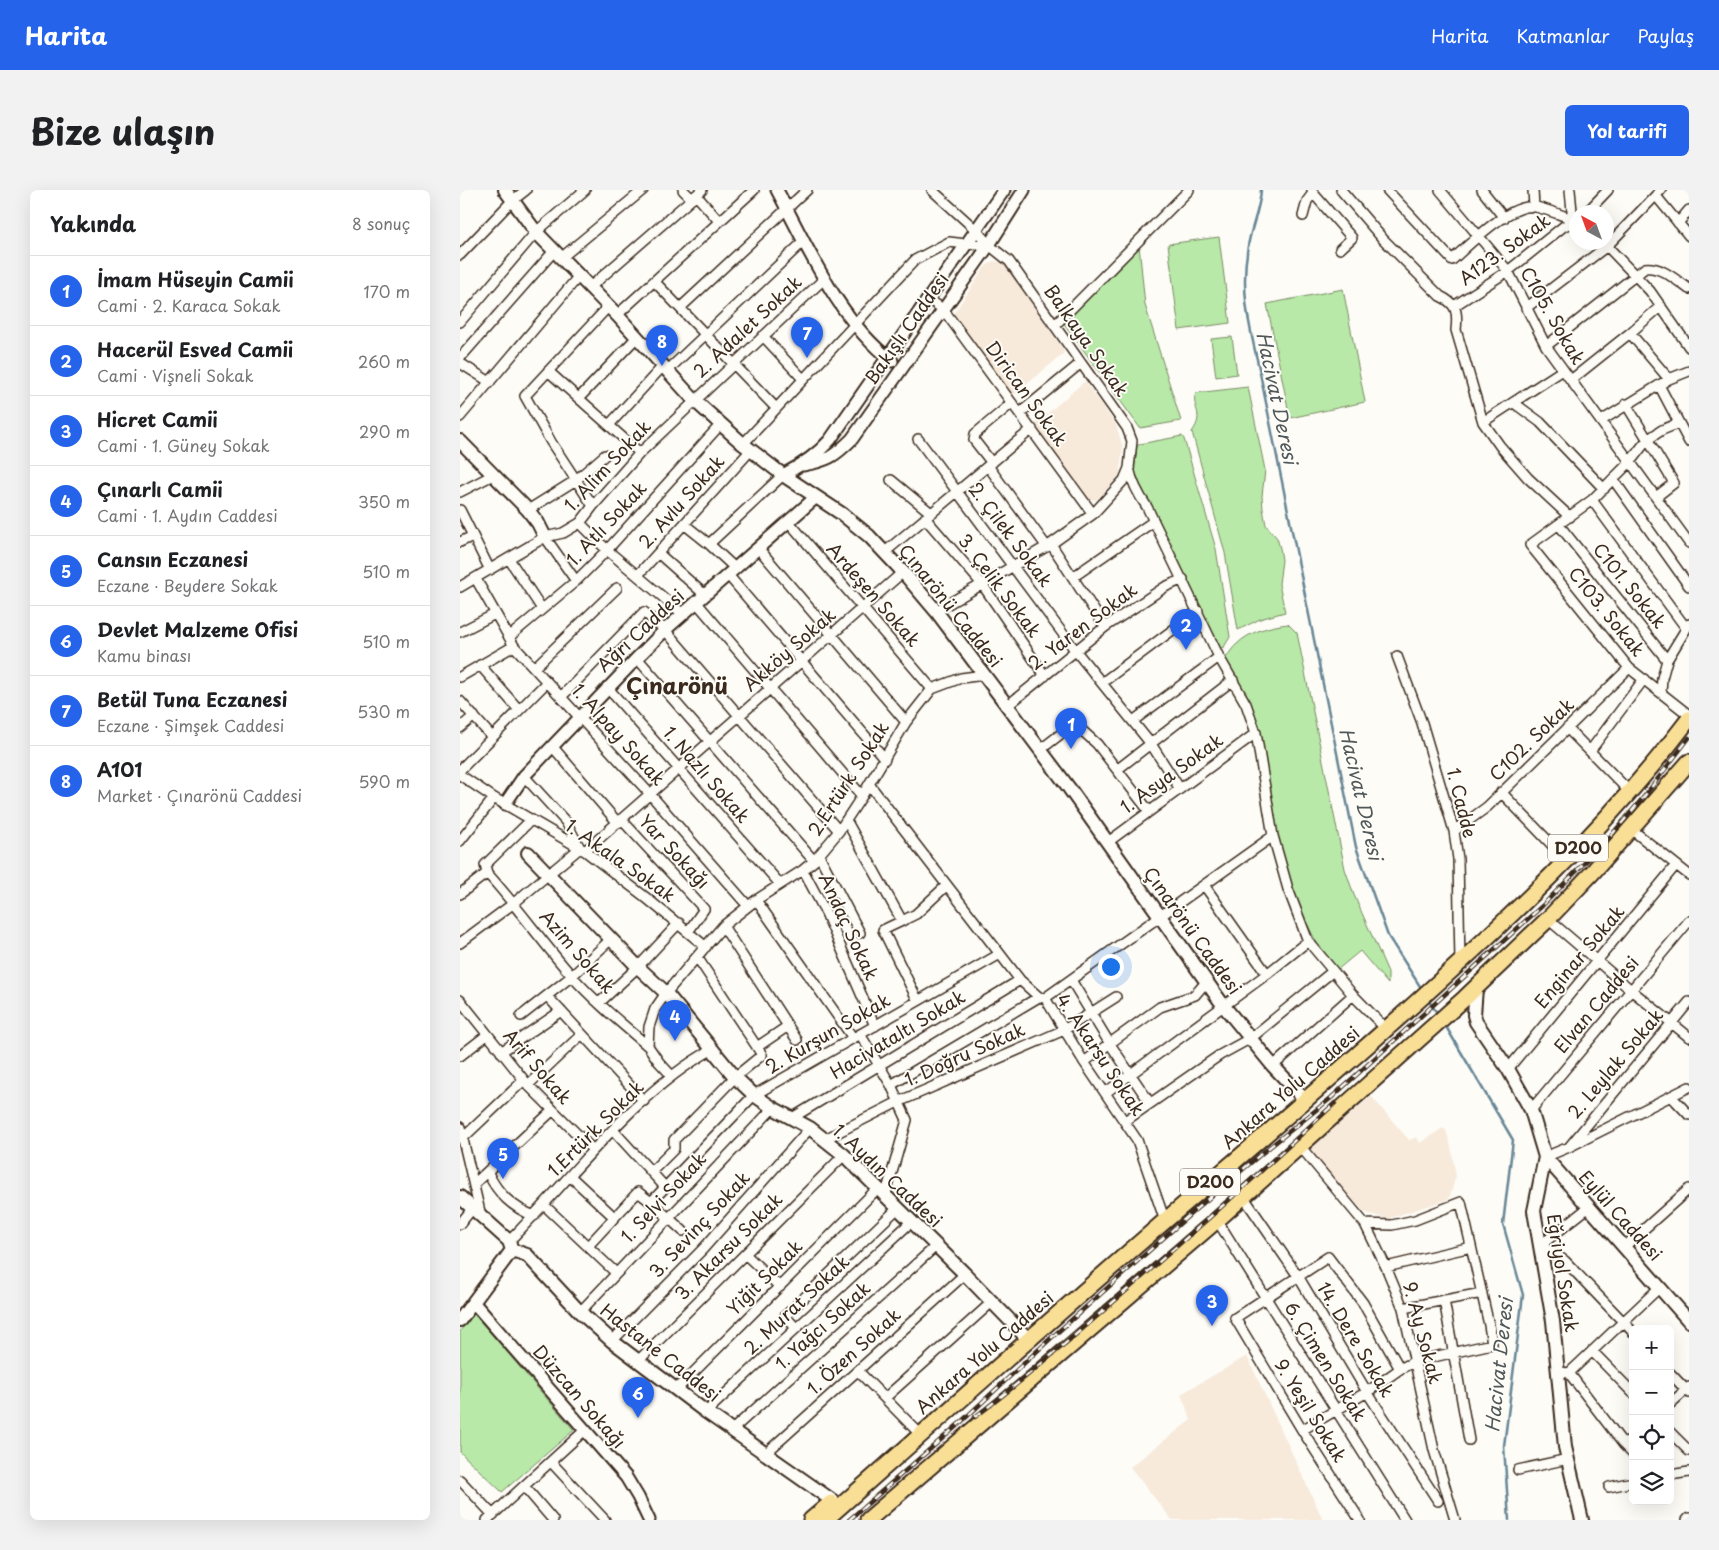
<!DOCTYPE html>
<html lang="tr">
<meta charset="utf-8">
<style>
body{margin:0;font-family:"Playpen Sans",sans-serif;background:#f2f2f2;color:#202124}
.controls{position:absolute;right:15px;bottom:15px;display:grid;overflow:hidden;border-radius:8px;box-shadow:0 5px 20px #0002}
.controls button{width:45px;height:45px;display:grid;place-items:center;padding:0;border:0;border-bottom:1px solid #e0e0e0;background:#fff;color:#202124;font:25px sans-serif}
.compass{position:absolute;left:1109px;top:15px;width:45px;height:45px;border-radius:50%;background:#fff;box-shadow:0 5px 20px #0002;rotate:319deg}
.you{position:absolute;left:650px;top:776px;width:18px;height:18px;margin:-12px;border:4px solid #fff;border-radius:50%;background:#1a73e8;box-shadow:0 0 0 8px #1a73e833}
.badge{display:grid;place-items:center;width:32px;height:32px;border-radius:50%;background:#2563eb;color:#fff;font-size:16px;font-weight:700}
.pin{position:absolute;translate:-50% -41px;filter:drop-shadow(0 1px 2px #0008)}
.pin::after{content:'';position:absolute;top:26px;width:18px;height:15px;background:inherit;clip-path:polygon(0 0,100% 0,50% 100%)}
.list{margin:0;padding:0;list-style:none}
h2{display:flex;justify-content:space-between;align-items:center;height:65px;margin:0;padding:0 20px;font-size:21px}
h2 small{font-size:16px;font-weight:400;color:#757577}
.list li{display:grid;grid-template-columns:32px 1fr auto;gap:15px;align-items:center;box-sizing:border-box;height:70px;padding:0 20px;border-top:1px solid #e0e0e0}
.list b{display:block;font-size:19px;white-space:nowrap}
.list p{margin:0;font-size:16px;white-space:nowrap;color:#757577}
.list em{font-size:16px;font-style:normal;color:#757577}
.icon{flex:none;width:28px;height:28px;fill:none;stroke:currentColor;stroke-width:2;stroke-linecap:round;stroke-linejoin:round}
.map{position:relative;flex:none;width:1229px;height:1330px;overflow:hidden;border-radius:8px}
header{display:flex;align-items:center;gap:30px;box-sizing:border-box;height:70px;padding:0 25px;background:#2563eb;color:#fff}
header strong{font-size:24px}
nav{display:flex;gap:28px;margin-inline-start:auto;font-size:18px}
.intro{display:flex;align-items:center;justify-content:space-between;box-sizing:border-box;height:120px;padding:0 30px}
h1{margin:0;font-size:35px}
.button{padding:12px 22px;border-radius:8px;background:#2563eb;color:#fff;font-size:18px;font-weight:700}
main{display:flex;gap:30px;padding:0 30px}
aside{flex:1;background:#fff;border-radius:8px;box-shadow:0 5px 20px #0002}
.map>svg:first-child{display:block}
.built{fill:#f7eadb}
.green{fill:#b8e9a8;stroke:#7a8a63}
.lines{fill:none;stroke-linecap:round;stroke-linejoin:round}
.stream{stroke:#678695;stroke-width:2.5}
.minor-casing{stroke:#3b2a1e;stroke-width:12}
.tertiary-casing{stroke:#3b2a1e;stroke-width:15}
.secondary-casing{stroke:#3b2a1e;stroke-width:16}
.trunk-casing{stroke:#3b2a1e;stroke-width:19}
.minor{stroke:#fdfcf7;stroke-width:9}
.tertiary{stroke:#fdfcf7;stroke-width:11}
.secondary{stroke:#fdfcf7;stroke-width:12}
.trunk{stroke:#f9df96;stroke-width:15}
.rail-casing{stroke:#3b2a1e;stroke-width:4.5}
.rail{stroke:#fdfcf7;stroke-width:2.5;stroke-dasharray:8;stroke-linecap:butt}
.labels{text-anchor:middle;stroke-width:4;stroke-linejoin:round;paint-order:stroke}
.shield{fill:#fdfcf7;stroke:#75695f;stroke-width:1}
.shield-label{font-size:16px;font-weight:bold;fill:#3b2a1e}
.street-label{font-size:18px;fill:#3b2a1e;stroke:#fdfcf7}
.water-label{font-size:19px;font-style:italic;fill:#51585a;stroke:#fdfcf7}
.district-label{font-size:22px;font-weight:bold;fill:#3b2a1e;stroke:#fdfcf7}
</style>
<header>
<strong>Harita</strong>
<nav><a>Harita</a><a>Katmanlar</a><a>Paylaş</a></nav>
</header>
<div class="intro"><h1>Bize ulaşın</h1><a class="button">Yol tarifi</a></div>
<main>
<aside>
<h2>Yakında<small>8 sonuç</small></h2>
<ul class="list">
<li><span class="badge">1</span><div><b>İmam Hüseyin Camii</b><p>Cami · 2. Karaca Sokak</p></div><em>170 m</em></li>
<li><span class="badge">2</span><div><b>Hacerül Esved Camii</b><p>Cami · Vişneli Sokak</p></div><em>260 m</em></li>
<li><span class="badge">3</span><div><b>Hicret Camii</b><p>Cami · 1. Güney Sokak</p></div><em>290 m</em></li>
<li><span class="badge">4</span><div><b>Çınarlı Camii</b><p>Cami · 1. Aydın Caddesi</p></div><em>350 m</em></li>
<li><span class="badge">5</span><div><b>Cansın Eczanesi</b><p>Eczane · Beydere Sokak</p></div><em>510 m</em></li>
<li><span class="badge">6</span><div><b>Devlet Malzeme Ofisi</b><p>Kamu binası</p></div><em>510 m</em></li>
<li><span class="badge">7</span><div><b>Betül Tuna Eczanesi</b><p>Eczane · Şimşek Caddesi</p></div><em>530 m</em></li>
<li><span class="badge">8</span><div><b>A101</b><p>Market · Çınarönü Caddesi</p></div><em>590 m</em></li>
</ul>
</aside>
<div class="map">
<svg width="1229" height="1330" viewBox="0 0 1229 1330">
<rect width="100%" height="100%" fill="#fdfcf7"/>
<filter id="ink" filterUnits="userSpaceOnUse"><feTurbulence type="fractalNoise" baseFrequency=".02" numOctaves="2"/><feDisplacementMap in="SourceGraphic" scale="10" xChannelSelector="R" yChannelSelector="G"/><feConvolveMatrix kernelMatrix="1 2 1 2 8 2 1 2 1" color-interpolation-filters="sRGB"/></filter>
<g filter="url(#ink)">
<!-- built -->
<path class="built" d="M533 71 542 72 546 76 604 160 603 164 555 204 549 203 495 127 494 123 525 77Z
M625 191 656 235 663 258 659 287 636 310 627 309 574 235Z
M911 906 949 950 957 947 960 953 983 938 986 940 991 957 996 986 989 1009 927 1029 904 1022 850 961 851 957Z
M787 1166 863 1330H712L670 1277 731 1230 721 1204Z"/>
<!-- green -->
<path class="green" d="M759 47 770 133 719 140 708 54Z
M679 55 685 115 721 231 680 238 603 132Z
M883 99 905 212 830 228 807 114Z
M772 147 777 184 756 187 751 149Z
M788 197 805 280 802 306 803 319 806 335 817 348 820 358 822 370 819 394 825 422 800 429 778 440 765 363 732 242C746 223 730 217 736 203Z
M722 246 724 249 756 359 770 447 764 457 760 458 686 308 676 290 674 283 677 256 680 254Z
M828 434 837 443 885 679 894 705 928 782V794L900 761 877 780 858 755 846 732 831 696 817 643 800 548 765 469C769 464 772 458 777 454 790 441 811 436 828 434Z
M14 1124 114 1240 42 1302 0 1262V1141Z"/>
<g class="lines">
<!-- stream -->
<path class="stream" d="M801 0C800 19 791 37 788 56 780 101 789 135 799 178L896 657 928 746 963 801
M968 810 978 824
M985 835 1053 950 1043 1034 1063 1105 1044 1256 1049 1330"/>
<defs>
<path id="minor" d="M223 0 232 9
M472 0 516 40 529 55 549 71 667 238 672 251 669 278 664 290 633 324 591 354 476 421
M881 0 923 49 980 106C997 114 998 122 996 140L1023 232 1040 256 1068 288 1110 327
M927 0 992 70C1010 54 1051 12 1076 17 1089 20 1103 26 1116 30
M980 0 1048 81 1086 156 1229 353
M1022 0 1044 28
M1073 0 1074 17
M1110 0 1112 21 1116 29
M853 3 892 48 880 59
M236 5 259 31
M1196 6 1229 46
M1127 22 1148 0
M843 26 847 11 853 3 852 0
M1218 33 1229 20
M1144 53 1190 101 1229 157
M0 65 52 11 66 0
M101 68 183 0
M194 91 316 218
M129 98 242 0
M468 109 483 119 633 324
M994 116 1048 81 1104 36 1116 31
M220 118 347 0
M1066 118 1147 56 1201 0
M157 125 294 0
M0 132 76 42 125 0
M595 135 729 0
M1170 143 1209 189
M303 146 343 189
M1086 156 1185 78C1201 76 1216 90 1229 99
M0 168 94 61
M0 173 30 192
M88 181 180 263
M207 181 344 51
M1111 190 1170 143 1201 116
M1199 195 1229 252
M119 208 177 147
M1054 213 1080 232 1144 299
M1166 214 1214 293 1196 307
M560 223 621 173
M0 227 118 87
M1141 231 1209 189 1229 181
M1023 232 1103 180
M149 235 203 176
M458 249 615 460 691 554 720 599
M283 254 455 70 489 52 506 54 529 55
M532 273 514 250 515 244 552 213
M528 276 587 357
M669 278C672 293 678 304 687 317L759 467 786 514 796 543 813 646 828 699 848 751 893 805 926 839
M1153 289 1229 396
M431 290 471 323
M0 302 33 285
M1132 310 1226 438
M133 316 91 252 65 206 148 117
M0 320 30 380
M68 320 116 290 145 265
M465 328 522 394 585 486
M329 332 472 499
M120 333 147 360 223 424
M224 334 249 354 276 379
M1099 335 1207 470 1202 488 1201 503 1229 525
M85 347 116 391
M0 352 13 346
M249 354 323 285
M591 354 645 437
M299 359 446 532
M425 362 572 239
M198 363 245 405
M49 369 82 419
M178 385 291 260
M268 385 425 569
M613 387 694 331
M16 389 54 456 190 604 288 716
M0 397 85 347 103 343 120 333 133 316 180 263 365 88
M237 413 402 606
M0 442 35 424
M49 447 116 391 147 360 261 234
M937 466 962 533 994 641 998 669 1000 773
M177 468 354 671
M1207 470 1229 434
M20 475 59 520
M74 478 157 398
M0 487 54 456
M643 492 738 421
M147 497 320 694
M1201 503 1169 478 1070 355 1132 310 1170 272 1187 250 1202 240 1219 233
M101 507 184 422 205 440 379 641
M0 511 32 547
M547 516 645 437 705 397 723 389
M673 531 759 467
M0 538 14 526
M1107 538 1170 602
M92 556 158 633
M580 560 611 536 616 535 637 554 689 621
M1130 561 1184 489
M658 579 773 490
M0 580 87 492
M0 585 34 608 125 661 184 706 246 757
M409 594 560 790 579 807 585 808 624 872 677 950 705 1031
M1041 602 1097 660
M161 629 244 719 228 742
M386 630 442 731 423 740 458 811
M1171 639 1229 685
M994 641 1027 617 1169 478
M0 651 34 608
M648 652 796 543
M125 661 443 382
M359 665 400 743
M343 680 366 723 415 836
M27 683C57 716 82 752 111 785 134 811 161 833 188 856
M744 695 807 784
M0 704 27 683 25 675 71 630
M296 710 393 848
M1088 729 1171 800 1229 847
M442 731 456 724 487 695
M263 736 337 850
M0 753 54 713 120 658 106 632 64 586
M237 767 297 857
M611 790 650 854 690 913
M87 806 184 911
M585 808 813 646
M0 810 68 895 133 960
M139 813 178 777 219 733
M61 826 112 786 151 749
M400 844 431 895 447 930 425 1007
M41 862 101 821
M0 866 27 845
M624 872 700 817 735 805 746 792
M813 876 893 805
M1048 879 1216 675
M212 886 199 872 188 856 189 837 195 819 206 803 263 736 296 710 343 680 354 671 379 641 402 606 446 532 472 499 501 488 524 485
M68 895 122 844
M431 895 579 807
M645 903 807 784 848 751
M1211 906 1229 925
M1071 920 1229 731
M332 928 560 790
M665 931 760 865 791 848 873 781
M0 937 21 1026
M153 940 205 997
M3 948 64 890
M365 949 438 912 604 840 656 807
M840 956 905 1034 926 1077 943 1118 974 1260 995 1330
M1109 957 1229 812
M1085 967 1109 957 1229 897
M191 982 214 959V950L275 887 302 865 297 857 328 836
M28 983C38 1004 52 1017 74 1026
M110 986 154 1027
M14 994 92 921
M783 1006 838 1086 907 1202 978 1311
M84 1015 156 1083
M1129 1017 1081 1055 1105 1071 1173 1142
M757 1030 945 1330
M0 1034 12 1019
M223 1041 191 1012 294 905 540 764
M49 1051C113 987 173 903 253 859
M128 1056 178 1002 191 1012
M1164 1057 1229 999
M285 1064 320 1097
M926 1077 1011 1057
M984 1110 1009 1250
M943 1118 1022 1103
M120 1122 313 918
M336 1138 325 1126 437 1019
M152 1151 243 1059 350 938
M1132 1161 1173 1203
M178 1171 384 965
M398 1181 456 1240
M1099 1182 1109 1183 1200 1097
M1109 1183 1164 1255 1173 1264
M1210 1183 1229 1203
M216 1200 417 999
M425 1208 532 1112
M1210 1214 1229 1197
M246 1222 451 1032
M272 1240 476 1056
M842 1240 907 1202 940 1179 955 1171 1032 1154 1029 1135 1001 1012 955 1030 932 1035 905 1034
M1210 1242 1229 1261
M1164 1255 1173 1248
M305 1264 505 1084
M91 1272 145 1330
M1058 1280 1108 1269
M1210 1285 1229 1282
M0 1290 33 1325
M64 1296 93 1330
M1149 1297 1173 1292
M27 1330 125 1240
M900 1330 842 1240 775 1128 868 1067 903 1113 940 1179
M1227 1330 1229 1328"/>
<path id="tertiary" d="M317 0C348 58 379 131 432 171
M343 275C367 271 374 267 392 249L529 55 564 0
M323 285C340 276 357 265 370 250L544 0
M45 614 64 586 177 468 205 440 355 308
M14 1113 166 1287 178 1307 189 1330"/>
<path id="secondary" d="M45 0 76 42 157 125 234 210 283 254 323 285 382 324 409 346 443 382 476 421 609 598 763 815 813 876 846 911
M0 251 68 320 78 333 85 347
M68 663 178 777 206 803 275 887 294 905 313 918 350 938 384 965 505 1084 568 1149
M1016 798 1014 825 1016 832 1048 879 1071 920 1085 967 1074 1021 1093 1131 1105 1257 1122 1330
M1085 967 1229 1131
M0 1007 49 1051 52 1060 67 1065 120 1122 152 1151 246 1222 373 1311
M0 1130 52 1060"/>
<path id="trunk" d="M351 1330 371 1313
M365 1330C497 1213 628 1096 762 982 822 931 881 879 941 826 1044 734 1146 639 1229 529
M408 1330 757 1030 1005 808 1088 729 1132 683 1229 572"/>
</defs>
<!-- minor casing -->
<use href="#minor" class="minor-casing"/>
<!-- tertiary casing -->
<use href="#tertiary" class="tertiary-casing"/>
<!-- secondary casing -->
<use href="#secondary" class="secondary-casing"/>
<!-- trunk casing -->
<use href="#trunk" class="trunk-casing"/>
<!-- minor -->
<use href="#minor" class="minor"/>
<!-- tertiary -->
<use href="#tertiary" class="tertiary"/>
<!-- secondary -->
<use href="#secondary" class="secondary"/>
<!-- trunk -->
<use href="#trunk" class="trunk"/>
<defs>
<path id="rail" d="M515 1227C576 1180 634 1129 692 1078 754 1024 815 969 875 913
M389 1330 500 1233 590 1149 736 1019 801 964 871 908 1082 716 1149 648 1183 608 1229 548"/>
</defs>
<!-- rail casing -->
<use href="#rail" class="rail-casing"/>
<!-- rail -->
<use href="#rail" class="rail"/>
</g>
</g>
<g class="labels">
<!-- shield labels -->
<g class="shield">
<rect x="1088" y="644.5" width="60" height="27" rx="4"/>
<rect x="720" y="978.5" width="60" height="27" rx="4"/>
</g>
<g class="shield-label">
<text x="1118" y="664">D200</text>
<text x="750" y="998">D200</text>
</g>
<!-- street labels -->
<g class="street-label">
<text transform="translate(1045 60) rotate(-36)" y="6">A123. Sokak</text>
<text transform="translate(1092 126) rotate(60)" y="6">C105. Sokak</text>
<text transform="translate(288 137) rotate(-43)" y="6">2. Adalet Sokak</text>
<text transform="translate(447 139) rotate(-55)" y="6">Bakışlı Caddesi</text>
<text transform="translate(626 151) rotate(55)" y="6">Balkaya Sokak</text>
<text transform="translate(566 204) rotate(54)" y="6">Dirican Sokak</text>
<text transform="translate(148 276) rotate(-47)" y="6">1. Alim Sokak</text>
<text transform="translate(222 312) rotate(-48)" y="6">2. Avlu Sokak</text>
<text transform="translate(147 334) rotate(-47)" y="6">1. Atlı Sokak</text>
<text transform="translate(550 345) rotate(53)" y="6">2. Çilek Sokak</text>
<text transform="translate(539 396) rotate(53)" y="6">3. Çelik Sokak</text>
<text transform="translate(1169 396) rotate(51)" y="6">C101. Sokak</text>
<text transform="translate(413 405) rotate(49)" y="6">Ardeşen Sokak</text>
<text transform="translate(490 416) rotate(51)" y="6">Çınarönü Caddesi</text>
<text transform="translate(1146 422) rotate(51)" y="6">C103. Sokak</text>
<text transform="translate(623 437) rotate(-37)" y="6">2. Yaren Sokak</text>
<text transform="translate(181 441) rotate(-43)" y="6">Ağrı Caddesi</text>
<text transform="translate(330 460) rotate(-41)" y="6">Akköy Sokak</text>
<text transform="translate(158 545) rotate(48)" y="6">1. Alpay Sokak</text>
<text transform="translate(1072 550) rotate(-44)" y="6">C102. Sokak</text>
<text transform="translate(712 584) rotate(-36)" y="6">1. Asya Sokak</text>
<text transform="translate(246 585) rotate(49)" y="6">1. Nazlı Sokak</text>
<text transform="translate(389 589) rotate(-57)" y="6">2.Ertürk Sokak</text>
<text transform="translate(1001 613) rotate(76)" y="6">1. Cadde</text>
<text transform="translate(214 662) rotate(47)" y="6">Yar Sokağı</text>
<text transform="translate(160 671) rotate(35)" y="6">1. Akala Sokak</text>
<text transform="translate(388 737) rotate(65)" y="6">Andaç Sokak</text>
<text transform="translate(732 741) rotate(54)" y="6">Çınarönü Caddesi</text>
<text transform="translate(117 762) rotate(49)" y="6">Azim Sokak</text>
<text transform="translate(1120 767) rotate(-50)" y="6">Enginar Sokak</text>
<text transform="translate(1137 815) rotate(-50)" y="6">Elvan Caddesi</text>
<text transform="translate(368 844) rotate(-30)" y="6">2. Kurşun Sokak</text>
<text transform="translate(438 845) rotate(-31)" y="6">Hacivataltı Sokak</text>
<text transform="translate(505 865) rotate(-24)" y="6">1. Doğru Sokak</text>
<text transform="translate(640 865) rotate(56)" y="6">4. Akarsu Sokak</text>
<text transform="translate(1156 874) rotate(-50)" y="6">2. Leylak Sokak</text>
<text transform="translate(77 877) rotate(49)" y="6">Arif Sokak</text>
<text transform="translate(831 898) rotate(-41)" y="6">Ankara Yolu Caddesi</text>
<text transform="translate(136 939) rotate(-45)" y="6">1.Ertürk Sokak</text>
<text transform="translate(427 986) rotate(43)" y="6">1. Aydın Caddesi</text>
<text transform="translate(204 1008) rotate(-47)" y="6">1. Selvi Sokak</text>
<text transform="translate(1160 1026) rotate(48)" y="6">Eylül Caddesi</text>
<text transform="translate(240 1035) rotate(-47)" y="6">3. Sevinç Sokak</text>
<text transform="translate(269 1057) rotate(-45)" y="6">3. Akarsu Sokak</text>
<text transform="translate(1102 1083) rotate(81)" y="6">Eğriyol Sokak</text>
<text transform="translate(305 1088) rotate(-45)" y="6">Yiğit Sokak</text>
<text transform="translate(337 1115) rotate(-43)" y="6">2. Murat Sokak</text>
<text transform="translate(363 1136) rotate(-42)" y="6">1. Yağcı Sokak</text>
<text transform="translate(962 1143) rotate(75)" y="6">9. Ay Sokak</text>
<text transform="translate(895 1150) rotate(59)" y="6">14. Dere Sokak</text>
<text transform="translate(394 1162) rotate(-42)" y="6">1. Özen Sokak</text>
<text transform="translate(200 1163) rotate(38)" y="6">Hastane Caddesi</text>
<text transform="translate(525 1163) rotate(-41)" y="6">Ankara Yolu Caddesi</text>
<text transform="translate(865 1172) rotate(58)" y="6">6. Çimen Sokak</text>
<text transform="translate(119 1207) rotate(49)" y="6">Düzcan Sokağı</text>
<text transform="translate(850 1221) rotate(58)" y="6">9. Yeşil Sokak</text>
</g>
<!-- water labels -->
<g class="water-label">
<text transform="translate(817 208) rotate(78)" y="7">Hacivat Deresi</text>
<text transform="translate(901 604) rotate(77)" y="7">Hacivat Deresi</text>
<text transform="translate(1039 1175) rotate(-84)" y="7">Hacivat Deresi</text>
</g>
<!-- district labels -->
<g class="district-label">
<text x="217" y="504">Çınarönü</text>
</g>
</g>
</svg>
<div class="controls">
<button>+</button>
<button>−</button>
<button><svg class="icon" aria-label="locate" viewBox="0 0 24 24"><circle cx="12" cy="12" r="6"/><path d="M12 2v4M12 18v4M2 12h4M18 12h4"/></svg></button>
<button><svg class="icon" aria-label="layers" viewBox="0 0 24 24"><path d="M12 4l9 5-9 5-9-5zM3 14l9 5 9-5"/></svg></button>
</div>
<svg class="compass" viewBox="-18 -18 36 36"><path d="M0-13l5 13h-10z" fill="#e53935"/><path d="M0 13l5-13h-10z" fill="#757577"/></svg>
<div class="you"></div>
<div class="pin badge" style="left:611px;top:559px">1</div>
<div class="pin badge" style="left:726px;top:460px">2</div>
<div class="pin badge" style="left:752px;top:1136px">3</div>
<div class="pin badge" style="left:215px;top:851px">4</div>
<div class="pin badge" style="left:43px;top:989px">5</div>
<div class="pin badge" style="left:178px;top:1228px">6</div>
<div class="pin badge" style="left:347px;top:168px">7</div>
<div class="pin badge" style="left:202px;top:176px">8</div>
</div>
</main>
